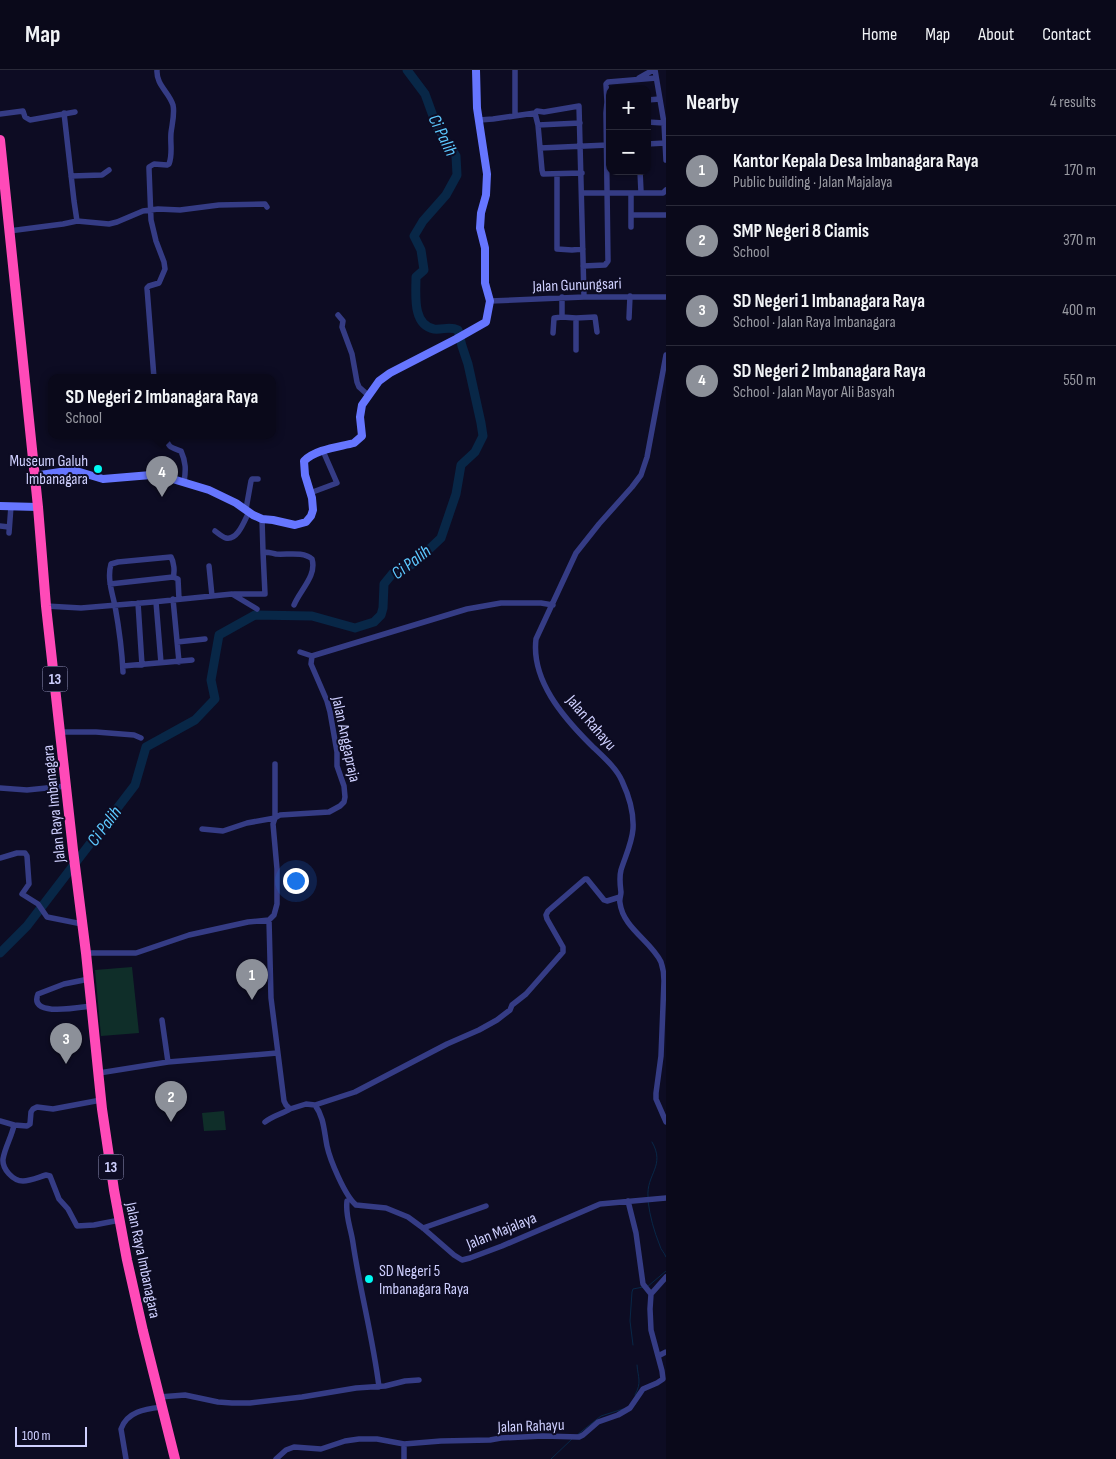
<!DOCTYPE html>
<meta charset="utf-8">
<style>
body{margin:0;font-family:"Sofia Sans Condensed",sans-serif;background:#131223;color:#f1f3f6}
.controls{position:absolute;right:15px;top:15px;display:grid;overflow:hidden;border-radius:10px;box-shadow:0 1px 4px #0004}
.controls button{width:45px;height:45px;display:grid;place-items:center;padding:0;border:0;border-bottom:1px solid #2a2a39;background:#0a091a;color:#f1f3f6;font:25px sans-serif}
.scale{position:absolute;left:15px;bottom:12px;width:72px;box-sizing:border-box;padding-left:5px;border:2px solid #cfd0ff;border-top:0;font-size:14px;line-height:18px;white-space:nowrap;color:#cfd0ff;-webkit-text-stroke:4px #0d0c23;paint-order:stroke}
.you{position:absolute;left:295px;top:810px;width:18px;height:18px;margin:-12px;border:4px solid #fff;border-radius:50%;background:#1a73e8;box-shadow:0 0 0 8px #1a73e833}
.badge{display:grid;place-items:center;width:32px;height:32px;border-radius:50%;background:#8c9099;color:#fff;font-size:16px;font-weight:700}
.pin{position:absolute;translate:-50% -41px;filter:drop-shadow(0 1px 2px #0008)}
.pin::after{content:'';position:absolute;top:26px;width:18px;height:15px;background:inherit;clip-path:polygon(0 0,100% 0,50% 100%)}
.popup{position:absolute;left:48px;top:304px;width:228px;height:65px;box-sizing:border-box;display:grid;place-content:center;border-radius:10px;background:#0a091a;filter:drop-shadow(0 1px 4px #0005);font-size:16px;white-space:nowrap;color:#999aa2}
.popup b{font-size:19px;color:#f1f3f6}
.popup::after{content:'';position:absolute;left:50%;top:100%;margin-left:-10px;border:10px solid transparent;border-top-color:#0a091a}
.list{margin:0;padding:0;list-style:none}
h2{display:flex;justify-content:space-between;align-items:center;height:65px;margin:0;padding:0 20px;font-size:21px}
h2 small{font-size:16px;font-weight:400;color:#999aa2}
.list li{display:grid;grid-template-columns:32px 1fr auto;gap:15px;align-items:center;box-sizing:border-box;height:70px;padding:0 20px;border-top:1px solid #2a2a39}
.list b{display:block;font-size:19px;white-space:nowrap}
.list p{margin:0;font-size:16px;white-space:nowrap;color:#999aa2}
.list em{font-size:16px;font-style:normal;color:#999aa2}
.map{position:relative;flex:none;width:666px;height:1389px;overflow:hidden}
header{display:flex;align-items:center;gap:30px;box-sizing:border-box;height:70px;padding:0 25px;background:#0a091a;border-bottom:1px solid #2a2a39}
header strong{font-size:24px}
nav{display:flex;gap:28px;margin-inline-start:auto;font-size:18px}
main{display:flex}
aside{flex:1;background:#0a091a}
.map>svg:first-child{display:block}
.green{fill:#0f2e29}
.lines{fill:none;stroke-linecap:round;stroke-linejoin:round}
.stream{stroke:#082747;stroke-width:1}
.river{stroke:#082747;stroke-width:9}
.street{stroke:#353c85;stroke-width:5.5}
.secondary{stroke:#6676ff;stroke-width:8}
.highway{stroke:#ff4ab8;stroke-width:10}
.poi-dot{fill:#00faf2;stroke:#0d0c23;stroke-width:2}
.labels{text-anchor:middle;stroke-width:4;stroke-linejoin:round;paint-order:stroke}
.shield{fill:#0d0c23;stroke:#9595bd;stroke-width:1}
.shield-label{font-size:15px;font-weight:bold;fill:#cfd0ff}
.street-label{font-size:16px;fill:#cfd0ff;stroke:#0d0c23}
.poi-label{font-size:16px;fill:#cfd0ff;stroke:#0d0c23;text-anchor:end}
.water-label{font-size:18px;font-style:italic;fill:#5dc9ff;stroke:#0d0c23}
</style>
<header>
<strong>Map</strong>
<nav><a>Home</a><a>Map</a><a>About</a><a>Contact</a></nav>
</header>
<main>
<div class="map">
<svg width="666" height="1389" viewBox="0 0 666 1389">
<rect width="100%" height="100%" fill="#0d0c23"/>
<!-- green -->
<path class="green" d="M132 897 139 963 101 966 95 900Z
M224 1041 226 1060 204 1061 202 1043Z"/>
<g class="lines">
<!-- stream -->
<path class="stream" d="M648 1127C646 1104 666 1096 652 1072
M648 1131C650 1147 654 1161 660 1176 661 1180 664 1182 666 1187
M647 1217 666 1201
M633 1275 630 1251 632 1222 633 1219 643 1217
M635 1325C642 1312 638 1308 637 1295
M577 1365 601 1346 623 1339
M551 1389 572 1369"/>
<!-- river -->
<path class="river" d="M0 883 27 856 135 715 146 677 195 650 215 629 211 610 219 565 255 545 312 546 355 558 374 552 381 545 383 538 384 514 393 503 411 495 422 486 441 468 456 424 461 395 475 382 483 366 481 353 468 294 462 276 458 260C450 256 443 260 434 259 412 255 416 224 416 207L424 200 421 180 414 166 423 151 446 125 457 105 456 86 437 57 425 24 407 0"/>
<!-- street -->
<path class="street" d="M515 0V46
M655 0 664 53 666 90
M639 8 653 0
M647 30 660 29
M610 32H607L606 14 608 12 656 8
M64 43 74 131 77 151
M0 44 23 41 25 47 30 50 75 42
M479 50 493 49 535 43
M647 52 664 53
M580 53 538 55 542 100 543 104 582 103
M538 55 535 43 537 41 544 42 579 36 584 227
M647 74 665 73
M540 78 608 75
M640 101 641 122
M557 104V179L572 180 583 179
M71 106 102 105 109 100
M582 123H663L666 120
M631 145H666
M631 157V123
M9 161 63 154 77 151 109 154 117 152 143 141 158 139 180 140 219 135 265 134 267 137
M583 196 605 195 608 191 606 43 607 32
M562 227V247L576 248V280
M490 231 584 227H666
M338 245 343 251 342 257 352 284 357 312 359 317 368 325
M576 248 595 247 597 262
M629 248 630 226
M553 263 554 248 562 247
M666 285 647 387 641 405 632 417 599 454 576 483 536 569C531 610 563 647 590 674 601 685 616 697 622 711 629 726 634 743 633 759 632 773 625 787 621 800 619 808 620 814 621 822 621 826 619 829 620 833 623 858 651 871 661 892 663 898 664 905 664 911L661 986 656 1023V1029L666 1052
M154 308 147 218 149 216 159 213 165 199 164 192 156 171 151 150 149 99V97L154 94 167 95 169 94C173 84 170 74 171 63 172 54 175 44 173 35 169 22 156 15 157 0
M165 366C169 378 170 377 181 381 186 392 186 400 184 412
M310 423 337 413 323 381
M246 439 251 411 252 409H258
M262 449 263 482C267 482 272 483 276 484 287 485 303 481 312 489 317 506 300 520 294 535
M0 456 9 457
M215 461C218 463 222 467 226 468 238 471 245 449 249 442
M9 463 11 436
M209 496 212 526
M110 514 173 507
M234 524H265L263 482
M173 529 179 592
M156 532 161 593
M138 533 142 595
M46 536 81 538 153 532 232 524 257 539
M177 572 205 569
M300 582 312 586
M123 596 192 590
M123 602C122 580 119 558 115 536 112 522 107 508 111 494L118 492 171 487C174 492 175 502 173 507L178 509 179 529
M61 662H96L134 665 141 668
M0 718 27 720 66 716
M202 759 223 761 247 753 275 748V694
M0 788 17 783H25L27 786 29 814 22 824 38 834 47 847 82 854
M269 850 271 928 284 1031 286 1035 290 1039 306 1034 315 1035C324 1047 324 1061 327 1076 330 1090 345 1126 356 1135L386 1138 408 1147 423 1158 454 1185 462 1190 470 1188 502 1176 600 1134 666 1128
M86 883H136L189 865 248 852 269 850 274 845 277 834V799L273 754 275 748 280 745 329 742 340 736 344 732 345 727 344 716 337 696V682L330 642 327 631 311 594 312 586 467 539 501 533H541L553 535
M89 909 64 914 38 924C28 948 81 937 92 936
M162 950 168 992
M99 1003 168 992 277 983
M315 1035 355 1022 447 974 479 960 497 950 510 940 512 935 526 924 563 882V877L547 849 546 845 548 841 585 809H587L604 830 607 831 620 827
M0 1051 14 1055C12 1066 5 1077 3 1089 2 1099 13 1111 23 1111 30 1111 39 1107 46 1105L50 1106 59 1129 68 1139 77 1156 94 1155 120 1150
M265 1052C272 1046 282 1044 290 1039
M14 1055 27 1056 30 1054 31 1042 33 1039 37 1037 53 1039 101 1030
M350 1129 347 1131C345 1146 351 1158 353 1173 360 1221 373 1268 379 1317
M628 1131 636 1163 643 1214 651 1224
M423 1158 486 1136
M658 1286 666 1282
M159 1327 185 1325 218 1332 232 1333H250L302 1327 356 1318 385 1316 405 1311 419 1310
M404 1374V1389
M126 1389 121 1359C127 1341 146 1339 162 1337
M276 1389 286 1380 294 1377 321 1379 345 1371 359 1369H377L404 1374 441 1371 490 1370 501 1368 543 1366 579 1367 583 1365 598 1352 618 1345 630 1338 643 1319 657 1313 663 1309 662 1301 651 1260 650 1239 651 1224 666 1207"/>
<!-- secondary -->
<path class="secondary" d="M34 406 73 400 103 409 151 405 166 407 209 420 236 433 253 445 262 449 273 450 295 455 306 452 311 446 313 440 312 428 305 405 304 391C316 379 339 377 354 373L362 366 360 347 362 335 379 311 390 303 456 269 486 252 490 231 485 213V178L480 158 481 143 486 125 487 104 477 38 476 0
M0 436 38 437"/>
<!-- highway -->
<path class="highway" d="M0 70 38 437 46 536 73 780 86 883 102 1039 114 1120 127 1190 143 1261 175 1389"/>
</g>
<!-- markers -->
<g class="poi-dot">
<circle cx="98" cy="399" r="5"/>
<circle cx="369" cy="1209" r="5"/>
</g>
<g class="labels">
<!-- shield labels -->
<g class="shield">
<rect x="42.5" y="596.5" width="25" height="25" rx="4"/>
<rect x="98.5" y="1084.5" width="25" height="25" rx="4"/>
</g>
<g class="shield-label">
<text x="55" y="614">13</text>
<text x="111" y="1102">13</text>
</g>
<!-- street labels -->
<g class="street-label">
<text transform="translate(577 214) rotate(-2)" y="6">Jalan Gunungsari</text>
<text transform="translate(592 652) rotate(49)" y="6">Jalan Rahayu</text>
<text transform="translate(347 669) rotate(78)" y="6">Jalan Anggapraja</text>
<text transform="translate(53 734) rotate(-96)" y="6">Jalan Raya Imbanagara</text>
<text transform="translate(501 1160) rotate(-22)" y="6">Jalan Majalaya</text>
<text transform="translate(144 1190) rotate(78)" y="6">Jalan Raya Imbanagara</text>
<text transform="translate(531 1355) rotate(-2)" y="6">Jalan Rahayu</text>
</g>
<!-- poi labels -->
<g class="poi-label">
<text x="88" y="396">Museum Galuh<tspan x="88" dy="18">Imbanagara</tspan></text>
<text x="379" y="1206" text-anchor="start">SD Negeri 5<tspan x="379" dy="18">Imbanagara Raya</tspan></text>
</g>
<!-- water labels -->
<g class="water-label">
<text transform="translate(443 65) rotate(64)" y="6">Ci Palih</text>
<text transform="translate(411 492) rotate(-37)" y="6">Ci Palih</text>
<text transform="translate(104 756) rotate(-53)" y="6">Ci Palih</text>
</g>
</g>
</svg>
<div class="controls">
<button>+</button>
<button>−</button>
</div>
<div class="scale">100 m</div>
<div class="you"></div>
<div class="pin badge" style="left:252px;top:930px">1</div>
<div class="pin badge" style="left:171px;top:1052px">2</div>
<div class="pin badge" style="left:66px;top:994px">3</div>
<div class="pin badge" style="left:162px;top:427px">4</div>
<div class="popup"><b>SD Negeri 2 Imbanagara Raya</b>School</div>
</div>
<aside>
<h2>Nearby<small>4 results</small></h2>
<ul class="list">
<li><span class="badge">1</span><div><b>Kantor Kepala Desa Imbanagara Raya</b><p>Public building · Jalan Majalaya</p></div><em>170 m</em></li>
<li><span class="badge">2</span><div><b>SMP Negeri 8 Ciamis</b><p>School</p></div><em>370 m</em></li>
<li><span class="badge">3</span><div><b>SD Negeri 1 Imbanagara Raya</b><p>School · Jalan Raya Imbanagara</p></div><em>400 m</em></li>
<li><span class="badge">4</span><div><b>SD Negeri 2 Imbanagara Raya</b><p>School · Jalan Mayor Ali Basyah</p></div><em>550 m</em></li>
</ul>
</aside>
</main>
